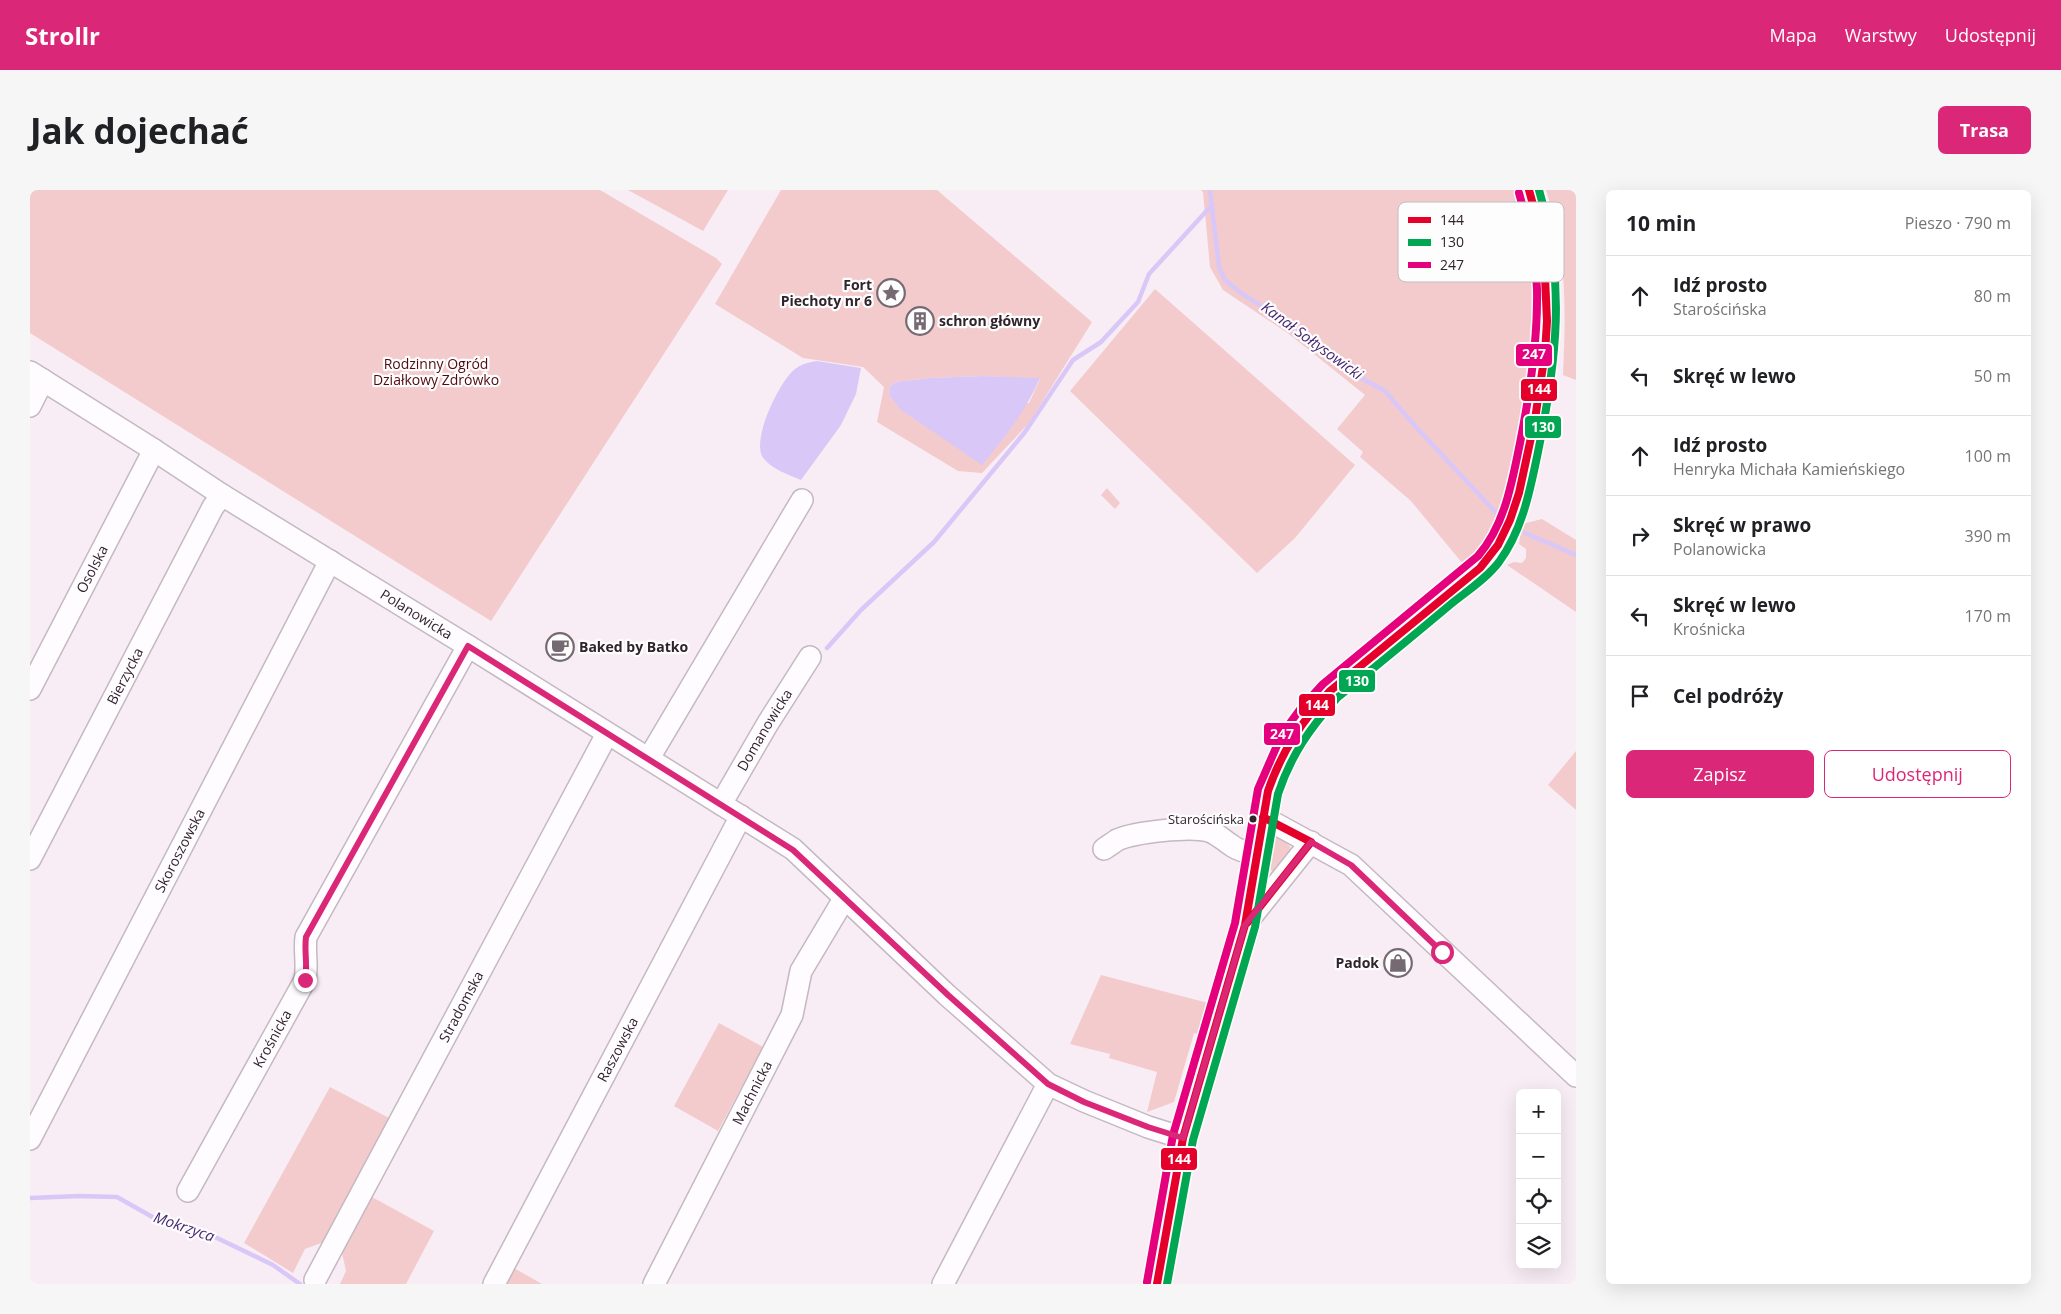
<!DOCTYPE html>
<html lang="pl">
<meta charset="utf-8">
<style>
body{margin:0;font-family:"Open Sans",sans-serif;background:#f6f6f6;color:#202124}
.controls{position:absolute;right:15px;bottom:15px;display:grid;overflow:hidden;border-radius:8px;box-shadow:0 5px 20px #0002}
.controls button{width:45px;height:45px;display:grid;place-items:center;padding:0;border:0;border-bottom:1px solid #e0e0e0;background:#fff;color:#202124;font:25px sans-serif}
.stop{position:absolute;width:15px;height:15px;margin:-11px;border:4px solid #db2777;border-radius:50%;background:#fff}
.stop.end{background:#db2777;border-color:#fff;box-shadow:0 1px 5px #0008}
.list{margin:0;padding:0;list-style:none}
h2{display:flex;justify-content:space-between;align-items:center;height:65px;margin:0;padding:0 20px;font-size:21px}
h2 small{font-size:16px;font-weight:400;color:#757577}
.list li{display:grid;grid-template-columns:32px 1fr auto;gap:15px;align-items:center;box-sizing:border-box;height:80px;padding:0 20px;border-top:1px solid #e0e0e0}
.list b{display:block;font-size:19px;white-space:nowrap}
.list p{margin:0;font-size:16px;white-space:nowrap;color:#757577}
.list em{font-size:16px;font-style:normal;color:#757577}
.actions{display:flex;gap:10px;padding:15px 20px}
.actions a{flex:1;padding:11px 0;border:1px solid #db2777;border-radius:8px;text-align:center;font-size:18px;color:#db2777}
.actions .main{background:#db2777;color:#fff}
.icon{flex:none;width:28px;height:28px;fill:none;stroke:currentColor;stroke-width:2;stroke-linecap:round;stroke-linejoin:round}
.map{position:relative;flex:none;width:1546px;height:1094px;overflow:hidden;border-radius:8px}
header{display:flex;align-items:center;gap:30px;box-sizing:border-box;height:70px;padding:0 25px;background:#db2777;color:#fff}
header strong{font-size:24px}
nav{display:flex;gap:28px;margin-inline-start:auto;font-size:18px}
.intro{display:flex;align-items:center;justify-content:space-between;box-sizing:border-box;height:120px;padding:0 30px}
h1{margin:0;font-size:35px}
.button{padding:12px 22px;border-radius:8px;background:#db2777;color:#fff;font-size:18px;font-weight:700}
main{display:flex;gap:30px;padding:0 30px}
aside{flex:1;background:#fff;border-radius:8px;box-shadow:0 5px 20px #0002}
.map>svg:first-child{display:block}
.green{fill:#f3cbcc;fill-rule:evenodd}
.water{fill:#d9c7f8}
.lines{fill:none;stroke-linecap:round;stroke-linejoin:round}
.stream{stroke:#d9c7f8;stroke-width:4.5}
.minor-casing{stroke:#c5b9c1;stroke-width:24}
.minor{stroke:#fefcfe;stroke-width:21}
.bus-1-casing{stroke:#fdfdfd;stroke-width:11}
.bus-2-casing{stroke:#fdfdfd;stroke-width:11}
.bus-3-casing{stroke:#fdfdfd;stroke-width:11}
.bus-1{stroke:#e4002b;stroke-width:8}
.bus-2{stroke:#00a651;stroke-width:8}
.bus-3{stroke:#e5007d;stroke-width:8}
.route{stroke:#db2777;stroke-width:6}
.bus-dot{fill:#30232b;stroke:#fdfdfd;stroke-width:2}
.labels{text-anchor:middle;stroke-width:4.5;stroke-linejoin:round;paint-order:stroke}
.bus-label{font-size:13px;fill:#30232b;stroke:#fdfdfd;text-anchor:end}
.poi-label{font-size:14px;font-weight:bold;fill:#30232b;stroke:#fdfdfd;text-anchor:end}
.park-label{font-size:14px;fill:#500a10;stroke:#fdfdfd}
.street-label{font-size:14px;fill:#30232b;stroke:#fdfdfd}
.water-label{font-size:15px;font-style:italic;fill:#442672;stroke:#fdfdfd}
.key{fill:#fdfdfd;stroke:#c0bcbe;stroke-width:1}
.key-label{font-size:14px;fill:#30232b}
.line-badge{stroke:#fdfdfd;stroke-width:2}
.badge-label{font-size:14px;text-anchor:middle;font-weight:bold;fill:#fff}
</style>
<header>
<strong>Strollr</strong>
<nav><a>Mapa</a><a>Warstwy</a><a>Udostępnij</a></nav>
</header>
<div class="intro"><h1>Jak dojechać</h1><a class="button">Trasa</a></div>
<main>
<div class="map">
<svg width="1546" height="1094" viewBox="0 0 1546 1094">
<rect width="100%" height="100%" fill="#f9edf5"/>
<!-- green -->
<path class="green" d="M0 0H570L686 68 692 74 461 431 0 143Z
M598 0H698L673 41Z
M751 0H907L1062 132 999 233 952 283 928 281 847 232 854 197 833 177 773 168 685 114ZM952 186 1010 189 999 213 859 205 860 197 865 192 899 188Z
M1171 0H1487L1506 73 1507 126 1495 236 1477 317 1463 348 1441 372 1437 369 1433 374 1381 311 1330 267 1333 262 1307 239 1335 205 1259 144 1193 100 1180 77 1173 2Z
M1516 0H1546V190L1533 185C1536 119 1537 64 1516 0Z
M1125 99 1325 275 1265 348 1227 383 1040 201Z
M1077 298 1090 313 1085 319 1071 305Z
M1512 329 1546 350V422L1477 375 1484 372 1492 373 1496 368V359L1489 354 1492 334Z
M1546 561V620L1518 595Z
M1247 648C1254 652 1261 653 1261 662L1244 682 1235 677 1240 649Z
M1071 785 1182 814 1173 846 1164 843 1144 912 1117 922 1127 882 1079 868 1080 864 1040 854Z
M689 833 733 857 688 941 644 916Z
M300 897 361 929 294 1052 275 1059 263 1083 214 1053Z
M342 1007 404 1041 376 1094H310L316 1081 312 1063Z
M484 1078 512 1094H476Z"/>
<!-- water -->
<path class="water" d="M787 171 831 178 826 204 811 235 771 290C759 285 742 279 734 269 719 253 750 190 765 179 772 174 779 172 787 171Z
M952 186 1010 188C995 222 976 246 952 275L871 220 859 205 860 197 865 192 899 188Z"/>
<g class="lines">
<!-- stream -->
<path class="stream" d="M1180 0 1189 77 1195 90 1211 103 1253 130 1292 162 1318 181 1355 201 1385 236 1469 326
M1495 343 1546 365
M797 458 831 420 904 352 995 242 1043 170 1071 152 1108 112 1119 84 1182 15
M0 1008 49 1006 87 1007 126 1029 185 1047 243 1075 270 1094"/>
<defs>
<g id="minor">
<path id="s1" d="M0 182 124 260 192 305 438 456 763 659 917 805 1018 894 1054 911 1118 937 1153 948"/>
<path d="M0 216 13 190"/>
<path id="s2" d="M0 499 124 260"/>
<path d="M619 568 772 310"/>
<path id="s3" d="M691 614 738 533 780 467"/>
<path d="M1233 627 1321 675 1546 886"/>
<path d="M1074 659C1078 656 1083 653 1087 650 1105 642 1160 636 1179 641 1188 644 1193 650 1201 655 1208 661 1218 662 1226 665"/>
<path id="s4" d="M0 669 183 317 192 305"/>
<path d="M1217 732 1281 652"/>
<path id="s5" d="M0 949 300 371"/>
<path id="s6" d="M158 1001 275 790C278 775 274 762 276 747L438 456"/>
<path id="s7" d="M285 1090 577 544"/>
<path id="s8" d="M464 1094 711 626"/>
<path id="s9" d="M624 1094 762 825 771 781 814 709"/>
<path d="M913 1094 1018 894"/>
<path d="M1127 1094 1153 948 1215 735 1238 601 1243 587 1261 549 1278 525 1300 501C1338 470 1377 439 1414 407 1429 394 1448 382 1460 367 1484 336 1490 299 1498 262 1517 174 1529 87 1499 0"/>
</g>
</defs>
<!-- minor casing -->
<use href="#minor" class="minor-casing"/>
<!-- minor -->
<use href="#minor" class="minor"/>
<defs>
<path id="bus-1" d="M1217 733 1281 652 1233 627
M1127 1094 1153 948 1215 735 1238 601C1252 561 1271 532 1300 501L1450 378 1468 355 1480 330 1489 303 1505 229 1515 163 1517 131 1514 65 1508 33 1499 0"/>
<path id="bus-2" d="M1137 1094 1163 950 1225 737 1248 604C1261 565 1280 538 1307 508 1345 477 1383 446 1421 414 1437 401 1456 389 1469 372 1493 339 1500 300 1508 262 1527 169 1536 92 1509 0"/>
<path id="bus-3" d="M1117 1092 1143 945 1205 733 1228 599 1252 544 1271 518 1293 494 1448 366C1475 335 1482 292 1490 253 1500 203 1508 151 1507 99 1506 66 1498 35 1489 3"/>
</defs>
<!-- bus-1 casing -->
<use href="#bus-1" class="bus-1-casing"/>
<!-- bus-2 casing -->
<use href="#bus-2" class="bus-2-casing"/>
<!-- bus-3 casing -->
<use href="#bus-3" class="bus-3-casing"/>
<!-- bus-1 -->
<use href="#bus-1" class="bus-1"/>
<!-- bus-2 -->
<use href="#bus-2" class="bus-2"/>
<!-- bus-3 -->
<use href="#bus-3" class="bus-3"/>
</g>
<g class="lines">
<!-- route -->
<path class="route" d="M275 790C278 775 274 762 276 747L438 456 763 660 918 805 1018 894 1054 912 1118 937 1153 948 1215 735 1281 652 1321 675 1412 762"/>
</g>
<!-- icons -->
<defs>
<symbol id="sight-ring" viewBox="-11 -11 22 22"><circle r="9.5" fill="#fdfdfd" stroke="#766a72" stroke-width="1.5"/><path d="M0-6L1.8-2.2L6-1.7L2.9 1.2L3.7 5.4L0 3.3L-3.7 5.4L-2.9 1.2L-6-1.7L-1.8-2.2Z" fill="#766a72"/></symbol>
<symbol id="building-ring" viewBox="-11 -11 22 22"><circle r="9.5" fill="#fdfdfd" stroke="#766a72" stroke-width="1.5"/><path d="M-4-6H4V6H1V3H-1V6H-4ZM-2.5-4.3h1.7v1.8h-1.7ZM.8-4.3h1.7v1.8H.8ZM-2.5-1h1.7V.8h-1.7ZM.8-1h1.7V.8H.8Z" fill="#766a72"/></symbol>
<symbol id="cafe-ring" viewBox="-11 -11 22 22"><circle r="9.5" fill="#fdfdfd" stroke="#766a72" stroke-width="1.5"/><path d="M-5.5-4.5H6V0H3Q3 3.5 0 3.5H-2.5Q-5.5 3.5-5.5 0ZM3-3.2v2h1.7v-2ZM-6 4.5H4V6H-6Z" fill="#766a72"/></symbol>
<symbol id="shop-ring" viewBox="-11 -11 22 22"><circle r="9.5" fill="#fdfdfd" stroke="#766a72" stroke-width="1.5"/><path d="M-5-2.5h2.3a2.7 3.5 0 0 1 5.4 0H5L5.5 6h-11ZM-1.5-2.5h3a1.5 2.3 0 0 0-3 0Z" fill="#766a72"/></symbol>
</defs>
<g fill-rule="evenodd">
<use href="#sight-ring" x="845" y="87" width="32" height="32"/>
<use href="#building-ring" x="874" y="115" width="32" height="32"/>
<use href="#cafe-ring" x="514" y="441" width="32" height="32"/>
<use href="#shop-ring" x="1352" y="757" width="32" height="32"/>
</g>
<!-- markers -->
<circle class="bus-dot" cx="1223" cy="629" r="4.5"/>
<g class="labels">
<!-- bus labels -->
<g class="bus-label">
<text x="1214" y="634">Starościńska</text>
</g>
<!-- poi labels -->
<g class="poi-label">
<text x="842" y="100">Fort<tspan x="842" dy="16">Piechoty nr 6</tspan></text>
<text x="909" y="136" text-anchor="start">schron główny</text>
<text x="549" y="462" text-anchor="start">Baked by Batko</text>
<text x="1349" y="778">Padok</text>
</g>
<!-- park labels -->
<g class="park-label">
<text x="406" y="179">Rodzinny Ogród<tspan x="406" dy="16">Działkowy Zdrówko</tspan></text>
</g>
<!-- street labels -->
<g class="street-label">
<text dy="5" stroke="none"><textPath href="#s2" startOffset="135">Osolska</textPath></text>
<text dy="5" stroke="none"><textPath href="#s1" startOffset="456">Polanowicka</textPath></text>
<text dy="5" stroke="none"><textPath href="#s4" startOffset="206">Bierzycka</textPath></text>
<text dy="5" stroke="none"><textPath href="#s3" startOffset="86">Domanowicka</textPath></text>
<text dy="5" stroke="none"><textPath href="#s5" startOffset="325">Skoroszowska</textPath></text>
<text dy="5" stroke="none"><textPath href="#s7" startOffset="310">Stradomska</textPath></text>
<text dy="5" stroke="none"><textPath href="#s6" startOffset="174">Krośnicka</textPath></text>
<text dy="5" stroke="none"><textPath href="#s8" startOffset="265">Raszowska</textPath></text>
<text dy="5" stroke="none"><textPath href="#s9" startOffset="215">Machnicka</textPath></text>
</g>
<!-- water labels -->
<g class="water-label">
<text transform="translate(1282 151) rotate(36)" y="5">Kanał Sołtysowicki</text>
<text transform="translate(154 1037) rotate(19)" y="5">Mokrzyca</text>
</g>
</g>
<!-- legend -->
<rect x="1368" y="12" width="166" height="80" rx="8" class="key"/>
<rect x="1378" y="27" width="23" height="6" fill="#e4002b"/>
<rect x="1378" y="49" width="23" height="7" fill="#00a651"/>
<rect x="1378" y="72" width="23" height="6" fill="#e5007d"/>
<g class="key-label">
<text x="1410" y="35">144</text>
<text x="1410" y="57">130</text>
<text x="1410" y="80">247</text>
</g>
<g class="line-badge">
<rect x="1485" y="153" width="38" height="24" rx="5" fill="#e5007d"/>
<rect x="1490" y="188" width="38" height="24" rx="5" fill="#e4002b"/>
<rect x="1494" y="225" width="38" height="24" rx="5" fill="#00a651"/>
<rect x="1308" y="479" width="38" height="24" rx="5" fill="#00a651"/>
<rect x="1268" y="503" width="38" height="24" rx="5" fill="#e4002b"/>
<rect x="1233" y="532" width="38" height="24" rx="5" fill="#e5007d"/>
<rect x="1130" y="957" width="38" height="24" rx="5" fill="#e4002b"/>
</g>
<g class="badge-label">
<text x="1504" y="169">247</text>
<text x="1509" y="204">144</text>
<text x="1513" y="242">130</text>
<text x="1327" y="496">130</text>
<text x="1287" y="520">144</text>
<text x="1252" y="549">247</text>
<text x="1149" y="974">144</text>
</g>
</svg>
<div class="controls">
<button>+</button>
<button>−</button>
<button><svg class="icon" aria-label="locate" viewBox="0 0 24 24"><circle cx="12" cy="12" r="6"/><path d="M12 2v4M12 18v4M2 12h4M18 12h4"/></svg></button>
<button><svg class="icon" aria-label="layers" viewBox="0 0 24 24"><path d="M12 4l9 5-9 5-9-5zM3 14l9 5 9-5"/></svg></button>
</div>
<div class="stop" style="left:1412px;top:762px"></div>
<div class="stop end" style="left:275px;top:790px"></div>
</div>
<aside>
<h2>10 min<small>Pieszo · 790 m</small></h2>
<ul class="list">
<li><svg class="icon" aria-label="ahead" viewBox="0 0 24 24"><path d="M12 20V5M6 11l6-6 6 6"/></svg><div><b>Idź prosto</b><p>Starościńska</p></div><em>80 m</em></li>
<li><svg class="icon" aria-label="left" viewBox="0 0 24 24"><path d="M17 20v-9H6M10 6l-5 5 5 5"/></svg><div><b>Skręć w lewo</b></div><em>50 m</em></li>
<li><svg class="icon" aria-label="ahead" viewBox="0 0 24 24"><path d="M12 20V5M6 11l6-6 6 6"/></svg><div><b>Idź prosto</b><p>Henryka Michała Kamieńskiego</p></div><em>100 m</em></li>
<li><svg class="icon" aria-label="right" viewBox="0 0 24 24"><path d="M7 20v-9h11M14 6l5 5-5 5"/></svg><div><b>Skręć w prawo</b><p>Polanowicka</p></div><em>390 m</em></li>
<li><svg class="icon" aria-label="left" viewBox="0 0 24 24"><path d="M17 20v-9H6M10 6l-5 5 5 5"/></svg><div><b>Skręć w lewo</b><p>Krośnicka</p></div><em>170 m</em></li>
<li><svg class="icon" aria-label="arrive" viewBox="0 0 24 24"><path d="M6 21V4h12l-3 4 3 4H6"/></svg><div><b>Cel podróży</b></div></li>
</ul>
<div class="actions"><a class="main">Zapisz</a><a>Udostępnij</a></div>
</aside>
</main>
